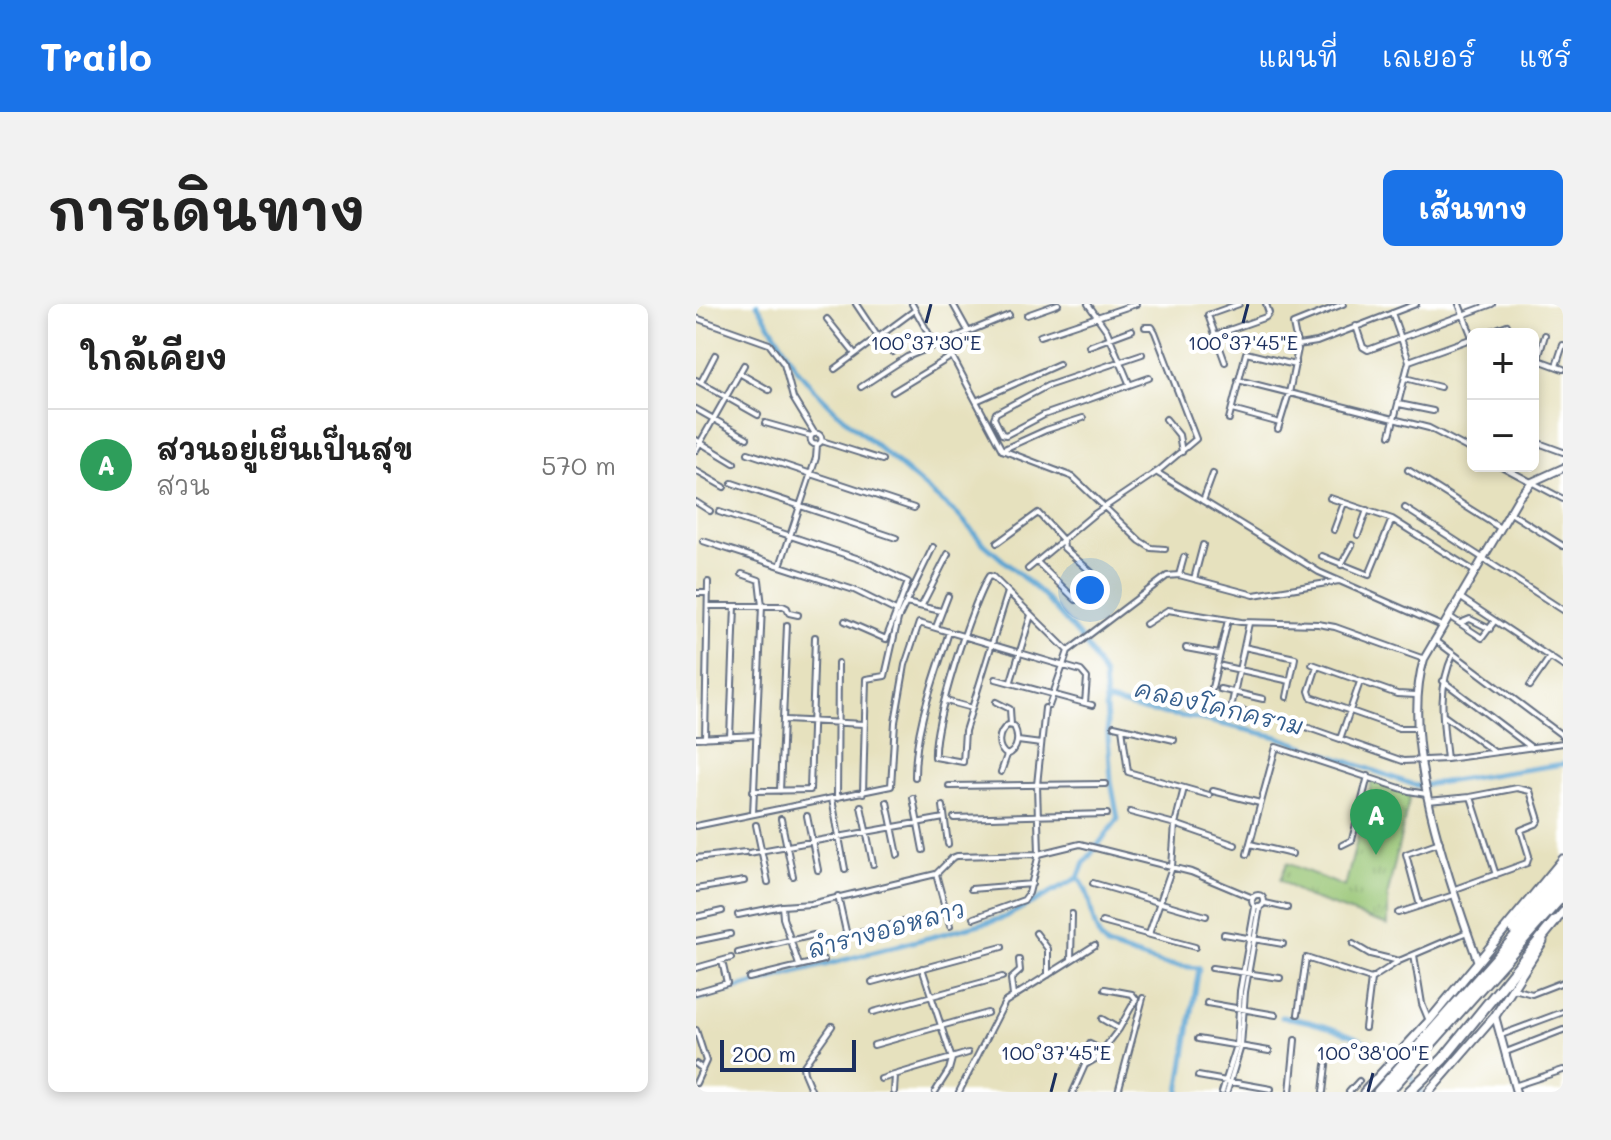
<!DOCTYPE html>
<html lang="th">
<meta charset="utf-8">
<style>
body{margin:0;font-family:Mali,"Playpen Sans Thai",sans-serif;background:#f2f2f2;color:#222}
.controls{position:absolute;right:24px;top:24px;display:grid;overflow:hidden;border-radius:12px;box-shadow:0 4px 12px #0003}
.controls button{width:72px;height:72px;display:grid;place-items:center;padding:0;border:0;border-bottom:2px solid #e0e0e0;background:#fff;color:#222;font:40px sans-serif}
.scale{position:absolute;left:24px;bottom:20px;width:136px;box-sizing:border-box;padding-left:8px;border:4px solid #1b2f5e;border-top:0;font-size:22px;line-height:28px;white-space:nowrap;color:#1b2f5e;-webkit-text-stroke:6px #fff;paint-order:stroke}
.you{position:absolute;left:394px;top:286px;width:28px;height:28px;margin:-20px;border:6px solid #fff;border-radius:50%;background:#1a73e8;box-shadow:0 0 0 12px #1a73e833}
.badge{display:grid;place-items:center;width:52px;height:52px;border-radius:50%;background:#1a73e8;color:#fff;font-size:26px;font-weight:700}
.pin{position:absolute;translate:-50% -66px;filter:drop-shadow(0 2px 4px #0008)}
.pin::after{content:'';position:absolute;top:42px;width:28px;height:24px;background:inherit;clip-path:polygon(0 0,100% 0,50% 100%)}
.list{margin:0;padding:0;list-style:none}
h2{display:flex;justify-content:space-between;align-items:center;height:104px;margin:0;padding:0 32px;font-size:34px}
h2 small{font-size:26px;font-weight:400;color:#767676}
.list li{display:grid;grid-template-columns:52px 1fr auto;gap:24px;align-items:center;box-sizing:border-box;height:112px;padding:0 32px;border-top:2px solid #e0e0e0}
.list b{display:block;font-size:30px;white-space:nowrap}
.list p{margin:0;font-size:26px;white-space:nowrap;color:#767676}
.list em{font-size:26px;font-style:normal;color:#767676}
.map{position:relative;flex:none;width:867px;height:788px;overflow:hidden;border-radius:12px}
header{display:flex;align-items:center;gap:48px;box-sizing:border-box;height:112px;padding:0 40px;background:#1a73e8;color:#fff}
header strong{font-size:38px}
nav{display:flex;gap:44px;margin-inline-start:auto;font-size:28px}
.intro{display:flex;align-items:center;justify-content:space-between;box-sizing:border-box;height:192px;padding:0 48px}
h1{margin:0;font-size:56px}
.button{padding:20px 36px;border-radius:12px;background:#1a73e8;color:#fff;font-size:28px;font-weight:700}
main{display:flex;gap:48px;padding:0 48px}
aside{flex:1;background:#fff;border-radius:12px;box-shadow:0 4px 12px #0003}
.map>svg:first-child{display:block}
.park{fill:url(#park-tufts);stroke:#587a68;stroke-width:2}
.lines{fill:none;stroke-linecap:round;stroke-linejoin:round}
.canal{stroke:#59a3d1;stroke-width:5}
.minor-casing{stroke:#626d80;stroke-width:8}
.tertiary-casing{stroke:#626d80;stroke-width:10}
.secondary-casing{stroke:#626d80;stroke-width:10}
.primary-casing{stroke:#626d80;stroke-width:11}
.motorway-casing{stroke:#626d80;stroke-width:13}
.minor{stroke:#fff;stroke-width:4}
.tertiary{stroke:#fff;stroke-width:6}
.secondary{stroke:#fff;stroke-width:6}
.primary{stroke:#fff;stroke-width:7}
.motorway{stroke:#fff;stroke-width:9}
.ticks{fill:none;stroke:#1b2f5e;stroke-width:3}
.labels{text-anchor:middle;stroke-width:8;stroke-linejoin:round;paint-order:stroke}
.water-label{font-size:24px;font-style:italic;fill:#345d8c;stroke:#fff}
.ticks-label{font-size:20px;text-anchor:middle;fill:#1b2f5e;stroke:#fff;stroke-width:8;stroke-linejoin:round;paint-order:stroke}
</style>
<header>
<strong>Trailo</strong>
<nav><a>แผนที่</a><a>เลเยอร์</a><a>แชร์</a></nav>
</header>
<div class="intro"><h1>การเดินทาง</h1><a class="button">เส้นทาง</a></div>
<main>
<aside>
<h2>ใกล้เคียง<small></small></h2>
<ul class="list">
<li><span class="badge" style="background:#2e9e5b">A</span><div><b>สวนอยู่เย็นเป็นสุข</b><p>สวน</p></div><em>570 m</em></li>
</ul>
</aside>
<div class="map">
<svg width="867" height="788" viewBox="0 0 867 788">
<defs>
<pattern id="park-tufts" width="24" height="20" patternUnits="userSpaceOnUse" patternTransform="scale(2)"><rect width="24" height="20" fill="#96c472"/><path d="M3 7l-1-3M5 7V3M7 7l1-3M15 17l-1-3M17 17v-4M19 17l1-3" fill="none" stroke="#7aa061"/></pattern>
</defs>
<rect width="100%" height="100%" fill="#fff"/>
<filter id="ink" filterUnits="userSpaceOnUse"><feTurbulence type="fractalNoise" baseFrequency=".0125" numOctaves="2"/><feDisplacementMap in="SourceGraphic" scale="16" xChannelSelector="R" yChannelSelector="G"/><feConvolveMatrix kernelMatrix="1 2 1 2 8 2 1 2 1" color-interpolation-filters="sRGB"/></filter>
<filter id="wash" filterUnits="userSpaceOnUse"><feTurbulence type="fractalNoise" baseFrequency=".006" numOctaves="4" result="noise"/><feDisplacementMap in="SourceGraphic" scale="32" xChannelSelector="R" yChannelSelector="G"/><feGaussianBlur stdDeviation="1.8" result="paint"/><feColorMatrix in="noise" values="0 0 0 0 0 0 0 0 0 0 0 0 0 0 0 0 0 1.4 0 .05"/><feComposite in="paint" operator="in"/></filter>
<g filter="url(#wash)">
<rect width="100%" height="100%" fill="#e6e1be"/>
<!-- park -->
<path class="park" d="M676 477 714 491 692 589V621L611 593 584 576 591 559 649 583Z"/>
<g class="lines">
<!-- canal -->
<path class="canal" d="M61 0 101 65 117 84 141 108 265 214 287 239 346 290 388 338 408 372 415 477 422 515 388 559 382 574
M410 396 450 407 499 414 582 433 721 482 867 460
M382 574C400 593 391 625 411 642L466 660 503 664 483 788
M0 695 307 614 382 574
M585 713C618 716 675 735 700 756
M710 766 725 788"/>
</g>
</g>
<g filter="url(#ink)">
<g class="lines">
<defs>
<path id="minor" d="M160 0 182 33
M216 0 239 41
M257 0 272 27
M392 0 411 27 433 79
M763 0 776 33
M331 11 362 0
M0 14 73 40 88 60 97 94 119 130
M131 15 159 50
M660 22 667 43 672 46 796 0
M787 30 811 21
M185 31 197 48
M519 31 570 13 573 9 570 0
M344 32 440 0
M248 37 306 146 377 173 444 237 455 244 469 245
M602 41 621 38 720 0
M393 42 436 26
M446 50 351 82 300 109 298 114 306 130 310 131 348 111 453 74
M837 54 867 65
M842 55 849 31
M713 57 777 34
M529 58 512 11 543 0
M860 62 867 41
M139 65 219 6
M43 69 73 86
M709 74 744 83
M0 76 62 111
M542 76 733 124 777 147
M5 78 19 51
M165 83 211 53 313 11
M197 88 256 52
M280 97 363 60
M703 100 737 107
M0 105 51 134
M536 106 584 119
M470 115 483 131 486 148
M533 115 550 49 599 61
M837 116 840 117
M69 119 115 132
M582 125 593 89 602 45 597 20 647 0
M114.5 135a5.5 5.5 0 1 1 11 0a5.5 5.5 0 1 1-11 0Z
M694 131 713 57 696 9
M0 136 38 159
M126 137 186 156
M837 137 867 148
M0 146 48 61
M306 146 350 126 387 114
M52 149 218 204
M805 162 867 195
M712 166 804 224
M0 167 28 183
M460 168 623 268 746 322
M36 179 200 234
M634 194 696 215 778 267
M507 197 517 170
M0 198 14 207
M709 204 867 306
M23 208 169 257 212 278 190 335 149 317
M813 208 867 242
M638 226 648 199
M662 231 671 206
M7 237 158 286 200 307
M301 239 342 209 367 236 368 244 403 275
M626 252 673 271 696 215
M341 258 380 296
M645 261 656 241
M84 262 120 154 121 141
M332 265 397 211 462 167 500 135 459 28 456 23H449
M46 270 63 276 66 302 57 510
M483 271 488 253
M498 275 507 241
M312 288 269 427 267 458 239 453C237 421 275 300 293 272L297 273 372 347
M0 289H11
M765 294 867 362
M210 299 245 307
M226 301 252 250
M12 302H87L91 304 93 309 102 311
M754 313 786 334 798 318
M553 319 535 404 563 411
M764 319 774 315 794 325
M450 320 472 306 545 318 622 320 639 323 728 355
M240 323 252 292
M739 336 867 432
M548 343 599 354 591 393
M490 344 523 350
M616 360 701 390 720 391
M526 362 594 377
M621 362 613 387 615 393 703 424H722
M300 375 396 401
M315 377 335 311
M747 377 836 444
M834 382 854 353
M524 385 567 395
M515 388 532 316
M250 397 276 404
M300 398 314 405 315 421
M353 402 372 347 471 272 483 271 558 291 643 277
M747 411 797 447
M89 416 168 420
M312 421 318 422C323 432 323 446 311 451 300 444 301 429 312 421Z
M418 422 478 436
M610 423 707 457 751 455 867 439
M426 424 432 468 513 491
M34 433 39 302
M0 434 61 431
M9 434 12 278
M644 435 664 378
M322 437 345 440
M751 455C747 419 741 385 757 351
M305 468 311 451
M219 473C219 422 238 377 253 328
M253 482 409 480
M57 487 114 486 119 333
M84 487 91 321
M517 487 564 499
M167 489 170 375 189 372 202 315 237 243
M775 493 800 571
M141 494 142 359
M217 494 227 546
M136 495 149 565
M732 497 774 493 821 484 834 487 843 516 840 520 825 526 833 552 831 559 759 585
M191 498 202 551
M165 502 177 560
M247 502 252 540
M434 508 479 520 539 541
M111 512 122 566
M258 514 411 510
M85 515 97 572
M60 521 72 578
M0 522 195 482 199 418 209 361 223 319 385 367 391 374 389 399
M554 540 596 550
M646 541 656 536 672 472
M53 549 248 514
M551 550 580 443 713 487 730 490
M0 554 49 548
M240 570 254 622
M397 579 510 612
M0 585 48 577
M275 585 336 580
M556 597a6 6 0 1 1 12 0a6 6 0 1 1-12 0Z
M142 592 151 632 249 608
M569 599 591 604
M86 602 87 614 103 661
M724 602 710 550 744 538
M702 609 758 591
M42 611 86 602 115 600 240 570 256 554 261 552 343 550 384 540 495 568 557 594
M0 613 26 607
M278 614 328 596 333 589 343 550 341 481 349 404
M406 618 499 643
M340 629 352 645V671
M453 630 476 563 479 520 488 484
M528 630 587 640
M0 637 34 630
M657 640 674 650 703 657
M42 649 118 631
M718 651 726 700 733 717
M375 656 376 610
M0 664 35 654
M226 664 256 755 253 766 239 788
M516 664 584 674
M53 674 128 656
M176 678 306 643
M818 685 836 690 867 678
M0 688 31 679 26 657
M317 692 315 675 324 667 323 656
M511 699 580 711
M177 708 306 673
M602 710 610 654 675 675
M406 715 423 725
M669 724 675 675 703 657 771 628
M0 726 10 757 0 779
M805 731 867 708
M502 735 573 747
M394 740 406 746
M178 741 291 709
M810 748 867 726
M0 760 4 763
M502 772 575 785
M185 775 272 749
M818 782 867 766
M116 788 108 769 107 763 136 722
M198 788 199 771
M263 788 309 698 399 641
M377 788 389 761 401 754 423 725 440 695 436 690 409 685
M422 788 447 694
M526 788 541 741 544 687 559 603
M531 788 545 742 549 688 564 603
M594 788 599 736
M627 788 630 761
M653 788 663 777"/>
<path id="tertiary" d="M782 658C753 578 703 438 728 355L823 193 836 178 867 164"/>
<path id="secondary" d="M799 712 820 788"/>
<path id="primary" d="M857 620 867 608
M668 788 733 717 867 555
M733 788 799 712 847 637"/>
<path id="motorway" d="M818 626 867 566
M682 788 867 579
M692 788 867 591
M713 788 747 755 859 617"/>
</defs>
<!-- minor casing -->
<use href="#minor" class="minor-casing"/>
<!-- tertiary casing -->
<use href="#tertiary" class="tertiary-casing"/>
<!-- secondary casing -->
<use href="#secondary" class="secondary-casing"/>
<!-- primary casing -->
<use href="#primary" class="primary-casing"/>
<!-- motorway casing -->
<use href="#motorway" class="motorway-casing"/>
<!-- minor -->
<use href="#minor" class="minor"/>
<!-- tertiary -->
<use href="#tertiary" class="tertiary"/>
<!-- secondary -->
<use href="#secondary" class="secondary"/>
<!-- primary -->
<use href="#primary" class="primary"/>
<!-- motorway -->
<use href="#motorway" class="motorway"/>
</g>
</g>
<!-- ticks -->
<path class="ticks" d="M230 19 235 0M547 19 552 0M355 788 360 769M672 788 677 769"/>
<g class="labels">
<!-- water labels -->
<g class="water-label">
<text transform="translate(523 404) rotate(13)" y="8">คลองโคกคราม</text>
<text transform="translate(190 626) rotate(-15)" y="8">ลำรางออหลาว</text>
</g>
</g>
<g class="ticks-label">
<text x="230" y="46">100°37'30"E</text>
<text x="547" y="46">100°37'45"E</text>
<text x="360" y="756">100°37'45"E</text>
<text x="677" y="756">100°38'00"E</text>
</g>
</svg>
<div class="controls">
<button>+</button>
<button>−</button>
</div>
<div class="scale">200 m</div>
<div class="you"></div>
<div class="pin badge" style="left:680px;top:551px;background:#2e9e5b">A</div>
</div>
</main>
